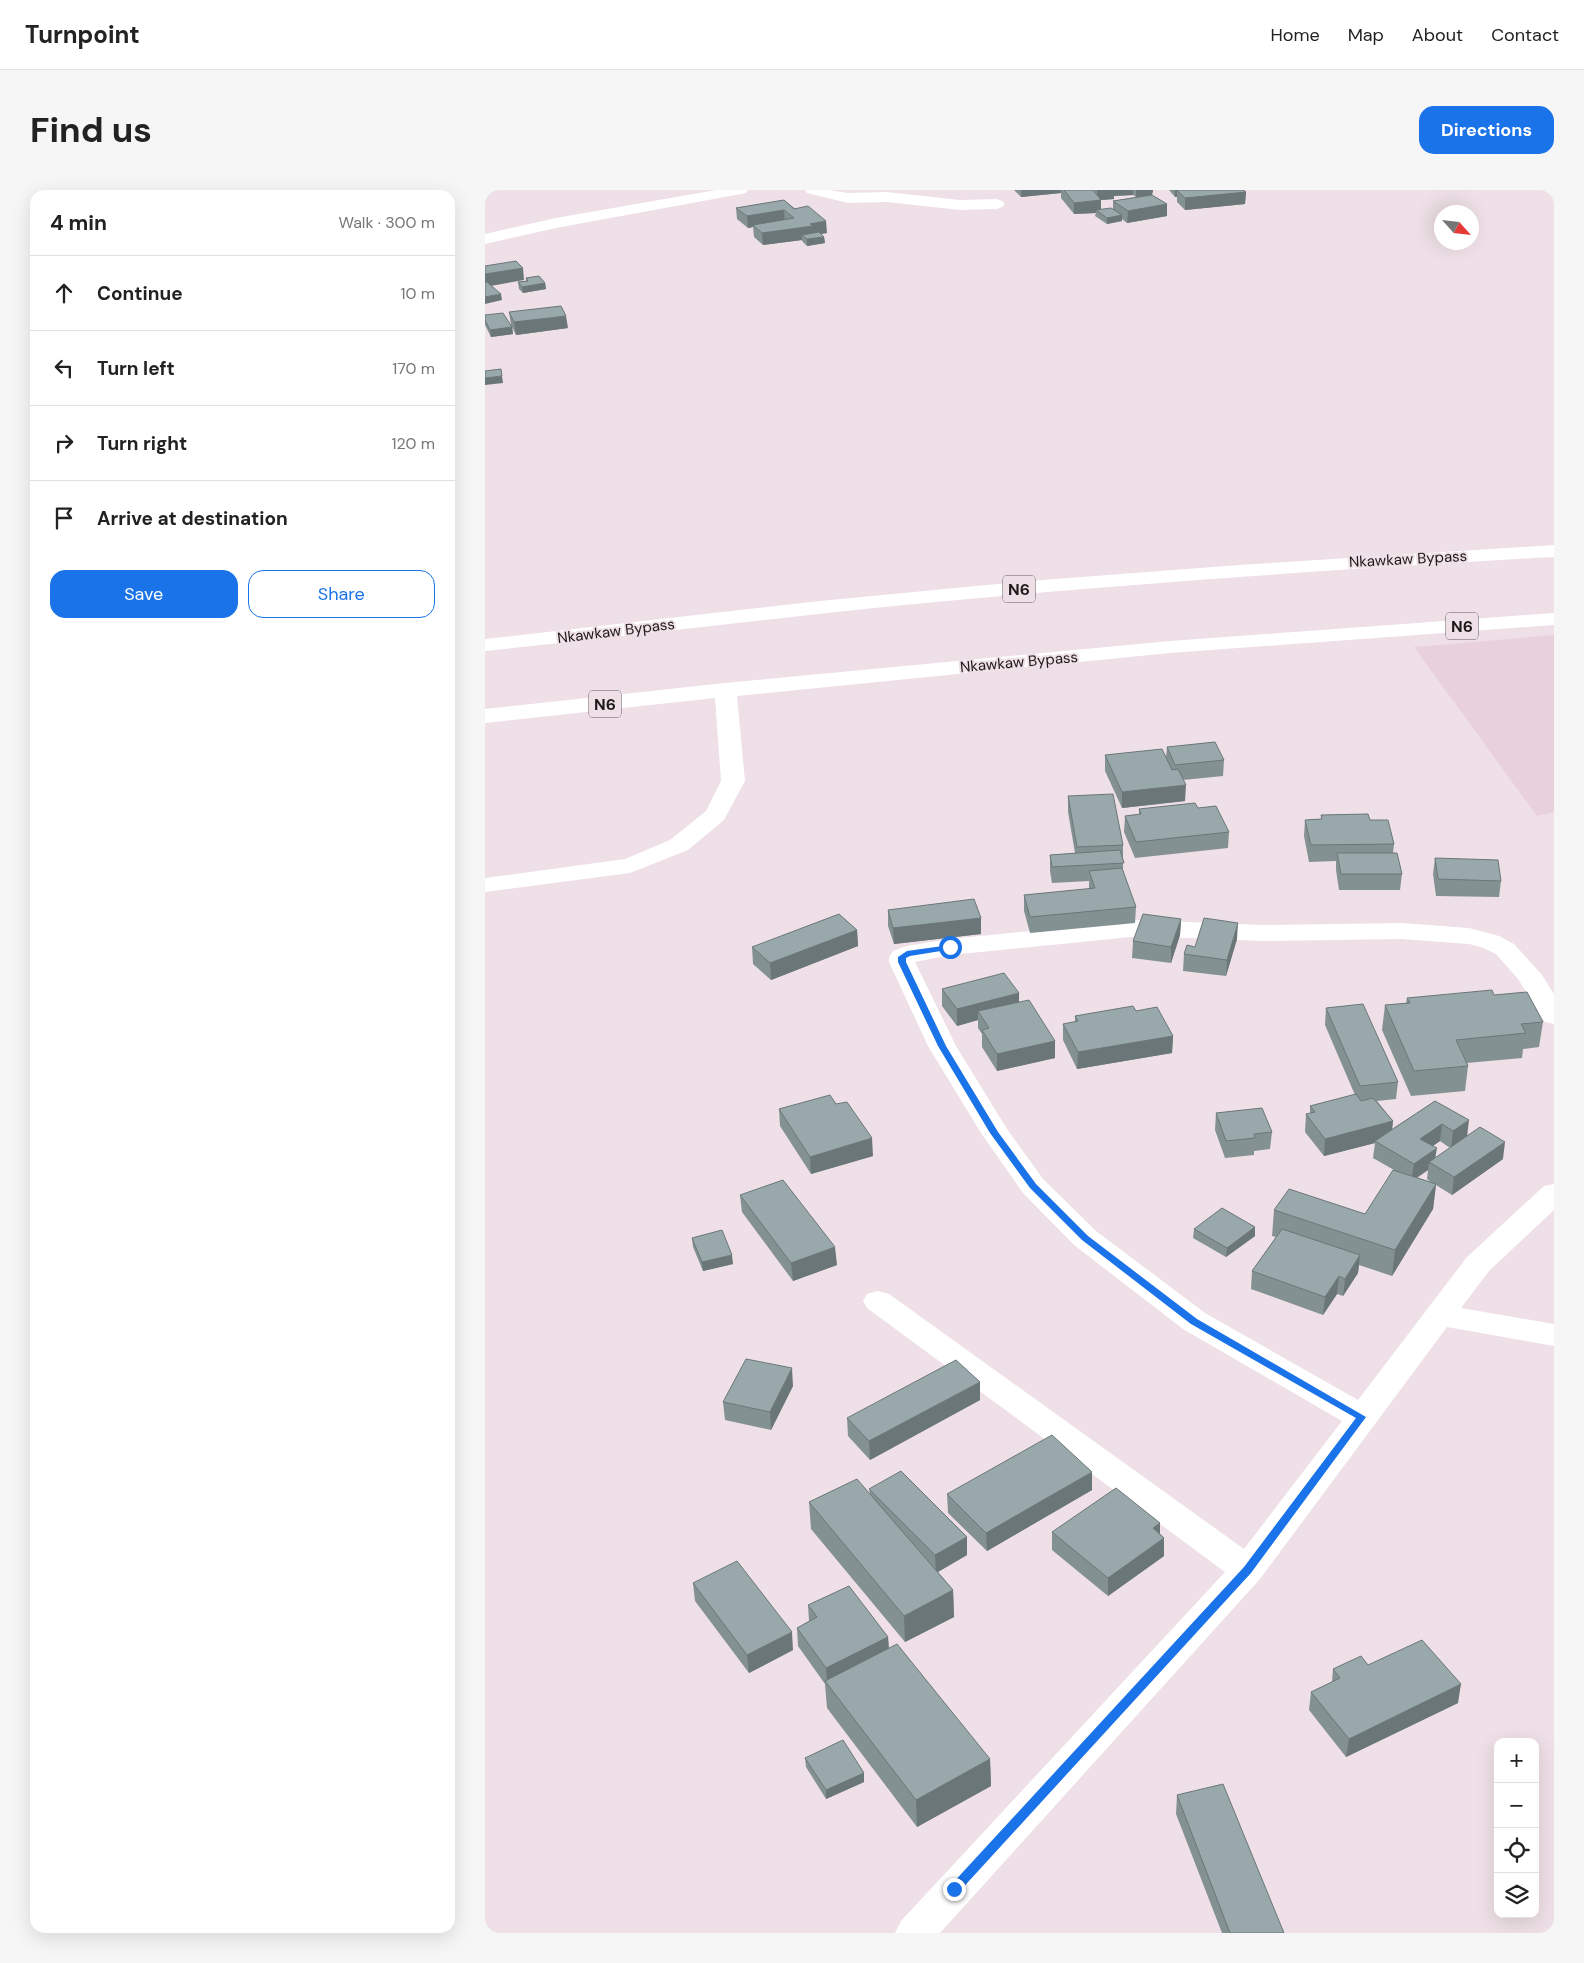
<!DOCTYPE html>
<meta charset="utf-8">
<style>
body{margin:0;font-family:"DM Sans",sans-serif;background:#f6f6f6;color:#222}
.controls{position:absolute;right:15px;bottom:15px;display:grid;overflow:hidden;border-radius:10px;box-shadow:0 5px 20px #0002}
.controls button{width:45px;height:45px;display:grid;place-items:center;padding:0;border:0;border-bottom:1px solid #e0e0e0;background:#fff;color:#222;font:25px sans-serif}
.compass{position:absolute;left:949px;top:15px;width:45px;height:45px;border-radius:50%;background:#fff;box-shadow:0 5px 20px #0002;rotate:117deg}
.stop{position:absolute;width:15px;height:15px;margin:-11px;border:4px solid #1a73e8;border-radius:50%;background:#fff}
.stop.end{background:#1a73e8;border-color:#fff;box-shadow:0 1px 5px #0008}
.list{margin:0;padding:0;list-style:none}
h2{display:flex;justify-content:space-between;align-items:center;height:65px;margin:0;padding:0 20px;font-size:21px}
h2 small{font-size:16px;font-weight:400;color:#767676}
.list li{display:grid;grid-template-columns:32px 1fr auto;gap:15px;align-items:center;box-sizing:border-box;height:75px;padding:0 20px;border-top:1px solid #e0e0e0}
.list b{display:block;font-size:19px;white-space:nowrap}
.list em{font-size:16px;font-style:normal;color:#767676}
.actions{display:flex;gap:10px;padding:15px 20px}
.actions a{flex:1;padding:11px 0;border:1px solid #1a73e8;border-radius:15px;text-align:center;font-size:18px;color:#1a73e8}
.actions .main{background:#1a73e8;color:#fff}
.icon{flex:none;width:28px;height:28px;fill:none;stroke:currentColor;stroke-width:2;stroke-linecap:round;stroke-linejoin:round}
.map{position:relative;flex:none;width:1069px;height:1743px;overflow:hidden;border-radius:15px}
header{display:flex;align-items:center;gap:30px;box-sizing:border-box;height:70px;padding:0 25px;background:#fff;border-bottom:1px solid #e0e0e0}
header strong{font-size:24px}
nav{display:flex;gap:28px;margin-inline-start:auto;font-size:18px}
.intro{display:flex;align-items:center;justify-content:space-between;box-sizing:border-box;height:120px;padding:0 30px}
h1{margin:0;font-size:35px}
.button{padding:12px 22px;border-radius:15px;background:#1a73e8;color:#fff;font-size:18px;font-weight:700}
main{display:flex;gap:30px;padding:0 30px}
aside{flex:1;background:#fff;border-radius:15px;box-shadow:0 5px 20px #0002}
.map>svg:first-child{display:block}
.built{fill:#e8d1da}
.lines{fill:none;stroke-linecap:round;stroke-linejoin:round}
.minor{fill:#fff;fill-rule:evenodd}
.trunk{fill:#fff;fill-rule:evenodd}
.wall{fill:#849193;fill-rule:evenodd}
.shaded-wall{fill:#6b7678}
.building{fill:#99a9ab;stroke:#6b7678}
.route{fill:#1a73e8}
.labels{text-anchor:middle;stroke-width:4;stroke-linejoin:round;paint-order:stroke}
.far-street-label{font-size:15px;fill:#1e191b;stroke:#eee0e6}
.shield{fill:#eee0e6;stroke:#5c5558;stroke-width:1}
.shield-label{font-size:16px;font-weight:bold;fill:#1e191b}
</style>
<header>
<strong>Turnpoint</strong>
<nav><a>Home</a><a>Map</a><a>About</a><a>Contact</a></nav>
</header>
<div class="intro"><h1>Find us</h1><a class="button">Directions</a></div>
<main>
<aside>
<h2>4 min<small>Walk · 300 m</small></h2>
<ul class="list">
<li><svg class="icon" aria-label="ahead" viewBox="0 0 24 24"><path d="M12 20V5M6 11l6-6 6 6"/></svg><div><b>Continue</b></div><em>10 m</em></li>
<li><svg class="icon" aria-label="left" viewBox="0 0 24 24"><path d="M17 20v-9H6M10 6l-5 5 5 5"/></svg><div><b>Turn left</b></div><em>170 m</em></li>
<li><svg class="icon" aria-label="right" viewBox="0 0 24 24"><path d="M7 20v-9h11M14 6l5 5-5 5"/></svg><div><b>Turn right</b></div><em>120 m</em></li>
<li><svg class="icon" aria-label="arrive" viewBox="0 0 24 24"><path d="M6 21V4h12l-3 4 3 4H6"/></svg><div><b>Arrive at destination</b></div></li>
</ul>
<div class="actions"><a class="main">Save</a><a>Share</a></div>
</aside>
<div class="map">
<svg width="1069" height="1743" viewBox="0 0 1069 1743">
<rect width="100%" height="100%" fill="#eee0e6"/>
<!-- built -->
<path class="built" d="M1069 445V622L1052 626 929 457Z"/>
<g class="lines">
<!-- minor -->
<path class="minor" d="M231 0H263L261 3 256 4 71 38 0 54V44L71 28Z
M320 0H344L363 3 402 2 475 10 512 9 517 11 520 14 517 17 512 19 475 20 402 12 363 13 322 3Z
M656 730 777 735 916 733 984 738 1014 746 1029 754 1057 785 1069 804V834L1060 832 1033 789 1011 764 996 757 984 754 916 749 777 751 656 746 465 765 430 772 471 856 522 939 558 989 611 1041 720 1123 873 1210 982 1067 1059 996 1069 994V1020L1004 1081 976 1118 1069 1134V1156L962 1137 775 1389 455 1743H410L416 1731 740 1382 382 1118 378 1111 382 1104 393 1101 404 1104 759 1359 857 1231 698 1139 589 1055 538 1003 496 943 443 856 404 772V767L408 761 422 756 465 749Z"/>
<!-- trunk -->
<path class="trunk" d="M1069 355V367C859 379 649 393 440 413 293 427 147 446 0 461V449L335 411 544 391 754 375Z
M1069 423V435L685 463 252 506 260 591 239 630 203 660 145 683 0 702V688L140 669 185 650 221 621 236 591 230 508 0 533V519L240 493 685 451Z"/>
</g>
<!-- wall -->
<path class="wall" d="M529 0H668L667 5 682 14V26L642 33 637 29V31L622 34 610 26 611 23 589 24 576 8V3L536 7ZM648 5 651 7 628 11V19H616V10L629 9V6Z
M684 0H758L761 2 760 14 700 20 692 12V7H690Z
M299 10 342 43 336 44 339 47 340 53 322 56 317 51V50L278 55 269 47 268 37 263 38 252 29 251 18Z
M41 88 60 93 61 99 38 103 34 99 33 92 41 91Z
M24 122 83 138 31 145 27 137 28 144 6 147 0 135V125L26 135Z
M682 557 739 570 738 586 698 590 700 611 637 618 620 581V565L681 567Z
M583 606 638 655V683L651 717 650 733 545 743 539 721V705L604 699V691L567 693 565 681V665L590 663 583 622Z
M654 619 744 642 743 658 650 668 639 642 640 626 654 624Z
M836 625 885 630 909 654 908 663 917 684 915 700H854L851 680V671L824 672 819 646 820 630 836 629Z
M950 668 1016 691 1014 707 951 706 948 684Z
M403 720 496 728V744L409 754 403 736Z
M696 729 695 745 686 773 647 768 648 751Z
M372 740 373 756 286 790 268 774 267 757Z
M752 749 741 786 698 781 699 764 710 757Z
M457 799 534 812 570 851V868L512 881 497 857V844L493 838V830L472 836 457 816Z
M1009 805 1058 832 1054 857 1038 859 1037 868 982 873 983 876 980 901 926 906 897 840 900 815 921 813 922 808Z
M841 818 913 892 911 909 892 911 908 931 907 939 950 911 982 946 1018 969 967 1005 951 995 948 1019 907 1086 874 1075 873 1083 858 1106 852 1104 838 1125 766 1099 767 1081 791 1047 787 1046 789 1020 880 1024 909 980 888 968 890 953 839 966 820 942 821 924H825V916L870 905 840 835ZM955 951 965 958 950 968 948 956ZM943 980 942 989 946 992 932 988Z
M651 821 688 846 687 863 592 879 578 850V834L590 832V826Z
M351 914 388 966 326 984 295 936 294 919Z
M731 923 787 942 785 959 769 961V965L740 968 730 940Z
M255 1005 352 1075 308 1091 257 1022Z
M770 1037V1046L741 1067 708 1048 709 1039Z
M207 1048 248 1074 218 1081 208 1057Z
M308 1196 286 1240 240 1230 238 1212Z
M495 1210 385 1270 363 1246 362 1228Z
M384 1299 482 1347V1365L453 1382 468 1400 469 1427 420 1452 326 1339 324 1312 385 1304Z
M607 1300 502 1361 463 1323 462 1304Z
M567 1342 675 1344 679 1348V1366L623 1406 567 1360Z
M208 1393 308 1460 264 1483 210 1411Z
M323 1415 403 1447 404 1458 505 1569 506 1596 432 1637 342 1518 340 1494 313 1456 312 1438 324 1431Z
M883 1475 973 1513 861 1567 824 1520 826 1502 847 1492 848 1479Z
M320 1568 379 1583V1592L341 1609 321 1577Z
M692 1605 799 1743H737L691 1624Z"/>
<!-- shaded-wall -->
<path class="shaded-wall" d="M536 0H576V3L536 7Z
M612 0H648V5L629 6V9L616 10V22L611 20V23L589 24V13L612 11Z
M651 0H668L667 5 651 7Z
M690 0H748H692V7H690Z
M761 2 760 14 700 20V8Z
M682 14V26L642 33 643 21Z
M299 20 300 32 268 35V37L263 38 262 26Z
M637 25V31L622 34V28Z
M341 31 342 43 328 45H317V50L278 55 277 43Z
M339 47 340 53 322 56V49Z
M38 78 39 90 0 97V84Z
M60 93 61 99 38 103 37 97Z
M16 104 17 110 0 114V107Z
M81 126 83 138 31 145 29 132Z
M27 137 28 144 6 147 5 140Z
M17 186 18 193 0 195V188Z
M701 595 700 611 637 618V602Z
M496 728V744L409 754 408 738Z
M696 729 695 745 686 773V757Z
M753 733 752 749 741 786 742 770Z
M372 740 373 756 286 790 285 773Z
M534 803V820L493 821V830L472 836V819Z
M688 846 687 863 592 879 593 862Z
M570 851V868L512 881V864Z
M984 930 982 947 966 958 968 941Z
M908 931 906 948 890 951V953L839 966 840 949Z
M957 934 955 951 933 966 935 949Z
M387 948 388 966 326 984 325 967Z
M1020 952 1018 969 967 1005 969 987Z
M952 958 949 975 944 972 943 980 926 991 929 974Z
M951 994 948 1019 907 1086 910 1060Z
M770 1037V1046L741 1067 742 1058Z
M350 1057 352 1075 308 1091 306 1073Z
M247 1065 248 1074 218 1081 217 1072Z
M875 1065 873 1083 858 1106 860 1089Z
M854 1086 852 1104 838 1125 840 1107Z
M307 1178 308 1196 286 1240 285 1222Z
M495 1192V1210L385 1270 384 1251Z
M607 1282V1300L502 1361 501 1343Z
M675 1333V1351L668 1338Z
M482 1347V1365L451 1383 450 1365Z
M679 1348V1366L623 1406V1388Z
M468 1400 469 1427 420 1452 419 1426Z
M307 1442 308 1460 264 1483 262 1465Z
M403 1447 404 1466 342 1494 341 1478Z
M976 1494 973 1513 861 1567 864 1549Z
M505 1569 506 1596 432 1637 431 1610Z
M379 1583V1592L341 1609V1600Z"/>
<!-- building -->
<path class="building" d="M579 0H608L616 10 589 13Z
M692 0H758L761 2 700 8Z
M667 5 682 14 643 21 628 11Z
M299 10 309 19 323 16 341 31 325 34 328 36 277 43 268 35 309 28 299 20 262 26 251 18Z
M626 18 637 25 622 28 611 20Z
M334 42 339 47 322 49 317 45Z
M31 71 38 78 0 84V76Z
M54 86 60 93 37 97 33 92 43 91 41 88Z
M0 92H2L16 104 0 107Z
M76 116 81 126 29 132 24 122Z
M18 123 27 137 5 140 0 130V125Z
M16 179 17 186 0 188V181Z
M730 552 739 570 690 575 682 557Z
M677 559 687 580 693 579 701 595 637 602 620 565Z
M628 604 638 655 592 657 583 606Z
M710 613 713 618 731 616 744 642 651 652 640 626 656 624 654 619Z
M883 624 885 630H903L909 654 826 655 820 630 837 629 836 625Z
M635 660 639 673 567 677 565 665Z
M852 663H912L917 684H856Z
M950 668 1013 670 1016 691 953 689Z
M637 678 651 717 545 727 539 705 610 698 604 681Z
M489 709 496 728 408 738 403 720Z
M354 724 372 740 285 773 267 757Z
M658 724 696 729 686 757 648 751Z
M719 728 753 733 742 770 699 764 702 755 710 757Z
M519 783 534 803 472 819 457 799Z
M1007 800 1009 805 1042 802 1058 832 1036 834 1041 843 971 850 983 876 929 881 900 815 925 813 922 808Z
M544 810 570 851 512 864 497 840 504 838 493 821Z
M878 814 913 892 875 896 841 818Z
M648 816 651 821 672 817 688 846 593 862 578 834 593 831 590 826Z
M871 904 876 911 888 908 908 931 840 949 821 924 830 922 825 916Z
M345 905 351 914 362 912 387 948 325 967 294 919Z
M950 911 984 930 968 941 957 934 935 949 952 958 929 974 890 951Z
M777 918 787 942 769 944 770 948 741 951 731 923Z
M995 937 1020 952 969 987 944 972Z
M908 980 951 994 910 1060 789 1020 804 999 880 1024Z
M298 990 350 1057 306 1073 255 1005Z
M737 1018 770 1037 742 1058 709 1039Z
M797 1039 875 1065 860 1089 854 1086 840 1107 767 1081Z
M237 1040 247 1065 217 1072 207 1048Z
M261 1169 307 1178 285 1222 238 1212Z
M471 1170 495 1192 384 1251 362 1228Z
M567 1245 607 1282 501 1343 462 1304Z
M416 1281 482 1347 450 1365 384 1299Z
M372 1289 468 1400 419 1426 324 1312Z
M631 1298 675 1333 668 1338 679 1348 623 1388 567 1342Z
M252 1371 307 1442 262 1465 208 1393Z
M364 1396 403 1447 341 1478 312 1438 332 1427 323 1415Z
M937 1450 976 1494 864 1549 826 1502 855 1488 848 1479 876 1466 883 1475Z
M412 1454 505 1569 431 1610 340 1491Z
M358 1550 379 1583 341 1600 320 1568Z
M738 1594 799 1743H745L692 1605Z"/>
<!-- route -->
<path class="route" d="M465 755 469 757 468 759 425 766 421 768V772L461 856 513 942 551 994 603 1046 712 1129 881 1227 766 1383 473 1703H465L463 1699 465 1696 759 1377 871 1228 706 1134 597 1050 545 998 505 943 453 856 413 772V767L422 761Z"/>
<g class="labels">
<!-- far-street labels -->
<g class="far-street-label">
<text transform="translate(923 369) rotate(-3)" y="5">Nkawkaw Bypass</text>
<text transform="translate(131 441) rotate(-7)" y="5">Nkawkaw Bypass</text>
<text transform="translate(534 472) rotate(-5)" y="5">Nkawkaw Bypass</text>
</g>
<!-- shield labels -->
<g class="shield">
<rect x="518" y="385.5" width="32" height="27" rx="4"/>
<rect x="961" y="422.5" width="32" height="27" rx="4"/>
<rect x="104" y="500.5" width="32" height="27" rx="4"/>
</g>
<g class="shield-label">
<text x="534" y="405">N6</text>
<text x="977" y="442">N6</text>
<text x="120" y="520">N6</text>
</g>
</g>
</svg>
<div class="controls">
<button>+</button>
<button>−</button>
<button><svg class="icon" aria-label="locate" viewBox="0 0 24 24"><circle cx="12" cy="12" r="6"/><path d="M12 2v4M12 18v4M2 12h4M18 12h4"/></svg></button>
<button><svg class="icon" aria-label="layers" viewBox="0 0 24 24"><path d="M12 4l9 5-9 5-9-5zM3 14l9 5 9-5"/></svg></button>
</div>
<svg class="compass" viewBox="-18 -18 36 36"><path d="M0-13l5 13h-10z" fill="#e53935"/><path d="M0 13l5-13h-10z" fill="#767676"/></svg>
<div class="stop" style="left:465px;top:757px"></div>
<div class="stop end" style="left:469px;top:1699px"></div>
</div>
</main>
